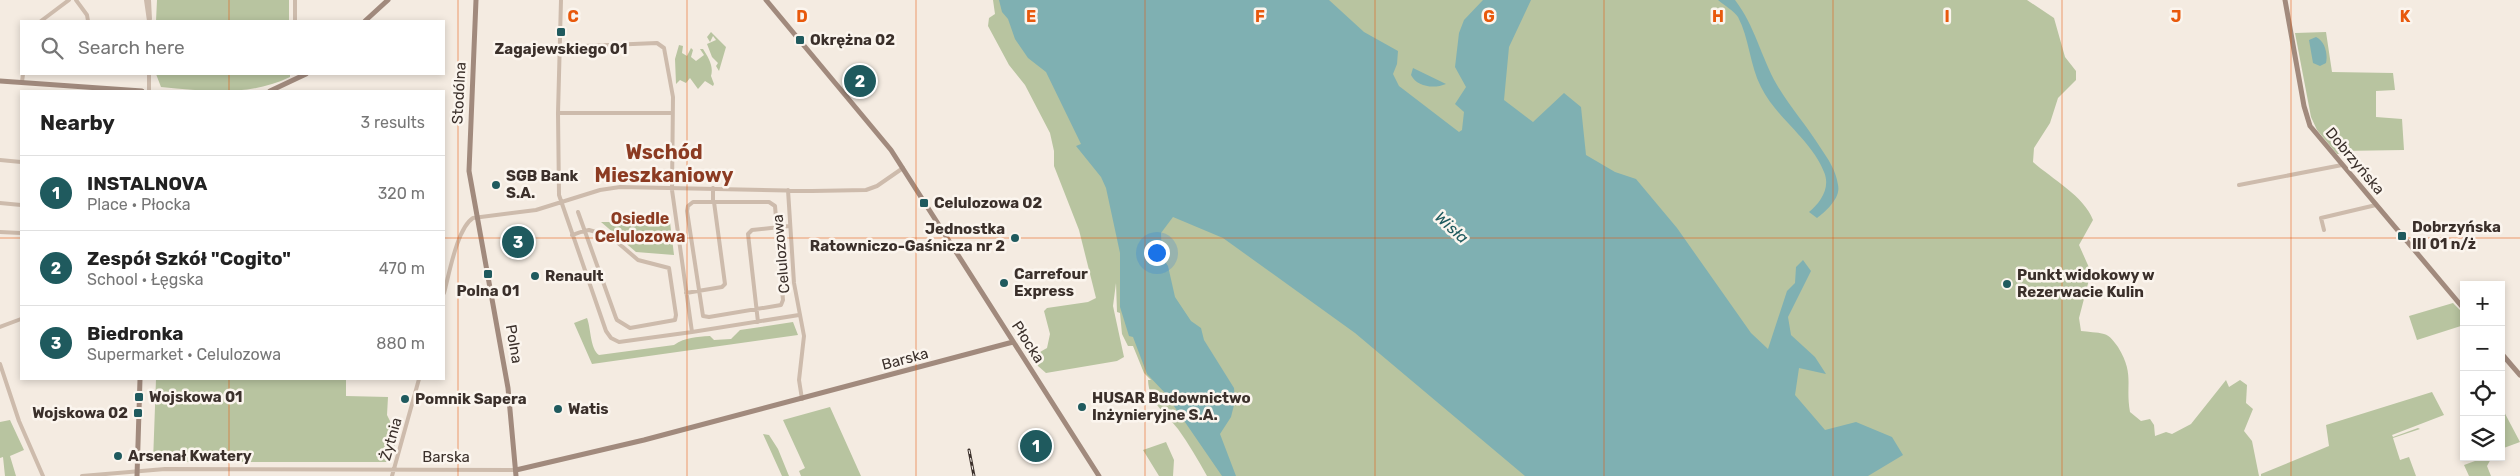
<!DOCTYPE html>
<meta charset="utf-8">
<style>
body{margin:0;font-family:Rubik,sans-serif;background:#f6f6f6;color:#222}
.controls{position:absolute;right:15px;bottom:15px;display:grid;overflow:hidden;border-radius:0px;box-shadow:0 2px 8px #0003}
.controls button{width:45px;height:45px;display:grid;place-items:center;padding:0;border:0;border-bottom:1px solid #e0e0e0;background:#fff;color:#222;font:25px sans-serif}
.you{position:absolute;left:1156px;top:252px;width:18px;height:18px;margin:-12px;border:4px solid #fff;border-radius:50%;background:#1a73e8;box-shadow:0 0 0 8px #1a73e833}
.badge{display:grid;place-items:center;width:32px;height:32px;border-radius:50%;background:#1f5a5e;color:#fff;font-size:16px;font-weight:700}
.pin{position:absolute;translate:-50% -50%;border:2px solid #fff;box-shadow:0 1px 5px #0006}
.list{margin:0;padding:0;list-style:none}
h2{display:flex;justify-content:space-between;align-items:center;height:65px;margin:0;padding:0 20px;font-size:21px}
h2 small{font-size:16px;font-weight:400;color:#767676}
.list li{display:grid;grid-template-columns:32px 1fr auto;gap:15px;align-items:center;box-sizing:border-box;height:75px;padding:0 20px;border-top:1px solid #e0e0e0}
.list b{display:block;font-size:19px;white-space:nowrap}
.list p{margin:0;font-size:16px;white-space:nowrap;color:#767676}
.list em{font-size:16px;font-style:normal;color:#767676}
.icon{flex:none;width:28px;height:28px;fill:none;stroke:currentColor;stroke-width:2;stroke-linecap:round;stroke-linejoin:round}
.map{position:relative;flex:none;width:2520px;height:476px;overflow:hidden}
.search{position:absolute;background:#fff;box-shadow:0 2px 8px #0003;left:20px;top:20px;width:425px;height:55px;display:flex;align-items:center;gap:12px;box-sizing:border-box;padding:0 18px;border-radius:0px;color:#767676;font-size:19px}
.panel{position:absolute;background:#fff;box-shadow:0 2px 8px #0003;left:20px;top:90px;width:425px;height:290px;border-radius:0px}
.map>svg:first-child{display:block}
.green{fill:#b8c4a0}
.water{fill:#7fb0b2}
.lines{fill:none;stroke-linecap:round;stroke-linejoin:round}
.street{stroke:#cdbbac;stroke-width:4}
.secondary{stroke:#a18a7d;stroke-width:5}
.rail-casing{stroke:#3b302b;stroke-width:3}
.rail{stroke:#fbf5ee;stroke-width:1;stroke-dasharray:4;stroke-linecap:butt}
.grid{fill:none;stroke:#e8590c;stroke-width:1;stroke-opacity:0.55}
.poi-dot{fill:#1f5a5e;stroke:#fbf5ee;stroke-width:2}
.labels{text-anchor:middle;stroke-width:5;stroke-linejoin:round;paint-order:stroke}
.poi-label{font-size:15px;font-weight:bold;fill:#3b302b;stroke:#fbf5ee;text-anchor:start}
.street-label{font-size:15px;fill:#3b302b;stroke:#fbf5ee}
.neighbourhood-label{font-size:16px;font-weight:bold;fill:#8c3b22;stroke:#fbf5ee}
.water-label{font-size:16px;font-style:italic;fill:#1f5a5e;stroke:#fbf5ee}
.district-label{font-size:20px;font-weight:bold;fill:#8c3b22;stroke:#fbf5ee}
.grid-label{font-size:16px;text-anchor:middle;font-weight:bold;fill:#e8590c;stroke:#fbf5ee;stroke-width:5;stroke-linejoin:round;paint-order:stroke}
</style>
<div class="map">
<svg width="2520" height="476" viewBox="0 0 2520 476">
<rect width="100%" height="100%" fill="#f4ebe1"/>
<!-- green -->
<path class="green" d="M157 0H289V21H156Z
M993 0H2027L2054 18 2065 57 2076 71V80L2058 98 2050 123 2034 148 2033 162C2052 179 2084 196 2093 220L2079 245 2091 272 2079 318 2081 331C2088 332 2097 332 2104 334 2110 335 2115 343 2118 347 2135 375 2125 384 2130 412L2141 421 2150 419 2154 425 2155 436 2166 432 2172 434 2191 424 2226 380 2229 387 2240 380 2247 385 2246 403 2253 409 2244 431 2252 441 2259 476H1207C1198 460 1189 444 1178 429 1165 412 1149 403 1148 380H1151L1144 373 1133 346H1128L1122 334 1120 313 1117 312 1116 283 1113 306 1124 357 1117 361 1046 373 1038 366 1033 356 1047 348 1050 334 1044 311 1047 308 1088 302 1096 298 1079 230 1054 166V151L1050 133 1025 85 1009 65 988 26 989 18 995 14Z
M711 32 726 47 719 71 716 66 718 63 712 57 707 44 716 40 713 36 710 42 707 37Z
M2326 32 2332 72 2393 73 2395 90 2376 91V117L2402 119 2404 150 2340 151 2341 154H2337L2317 130 2311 117 2295 33Z
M679 45 683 46 682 53 687 56 691 48 693 50 691 57 696 61 704 55 700 49H703C708 57 714 66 711 76L714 84 713 86 705 81 698 89 690 78 686 83 680 80 676 84 675 59Z
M156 74H290V77C248 97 206 91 161 87Z
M601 222H670L674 255 636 252Z
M2453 303 2464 314V325L2417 340 2409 316Z
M587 318C591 328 590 349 599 355L674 345C686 337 696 337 710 336L714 340 731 339 740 330 793 322 798 335 592 364 574 323Z
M156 379H346V396L388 397 387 415 392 425 391 435 398 436 389 462H153Z
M2432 392 2444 415 2392 435 2393 437 2418 428 2420 429 2393 438 2400 460 2409 457 2416 476H2261V474L2329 446 2326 425Z
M2501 406 2520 442 2501 449Z
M830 407 861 476H801L799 471 805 468 783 420Z
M10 420 24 450 10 456 16 476H5L3 457 0 458V422Z
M763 434 769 435 778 449 789 476H782Z
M1166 442 1174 460 1173 476H1159L1143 450Z
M2486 457H2492L2487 466 2491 476H2469L2464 465Z"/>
<!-- water -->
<path class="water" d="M999 0H1329L1364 32 1398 51 1397 64 1393 74 1399 86 1459 132 1462 130 1464 112 1455 104 1466 87 1455 67 1459 33 1464 20 1483 0H1531L1509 47 1504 100 1533 122 1564 93 1581 107 1586 155 1615 172 1636 179 1677 228 1751 333 1768 349 1787 291 1795 283 1796 267 1803 260 1811 271 1788 317 1791 335 1815 357 1826 374 1799 368 1795 395 1825 430 1856 422 1892 437 1903 455 1868 476H1525L1355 333 1223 238 1173 217 1161 233 1162 257 1168 266 1175 297 1191 321 1201 328 1204 340 1234 388 1235 401 1231 417 1220 434 1236 476H1222L1165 393 1147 374 1133 337 1129 336 1120 307V253L1106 188 1101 177 1076 146 1081 144 1046 72 1028 58 1015 39 1008 19 1002 12Z
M1718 0H1735C1755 26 1761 57 1777 85 1790 107 1807 126 1820 147 1828 159 1836 170 1838 185 1841 198 1826 211 1817 218L1809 212C1820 203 1831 188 1824 172 1811 139 1777 119 1761 87 1750 66 1749 37 1738 17 1734 11 1724 5 1718 0Z
M2316 37C2325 41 2328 54 2326 63L2320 66 2313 63 2309 40Z
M1413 68 1446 84C1434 89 1417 87 1411 75Z"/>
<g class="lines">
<!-- street -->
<path class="street" d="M76 0 87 15 88 21
M146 0 149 21
M149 0 150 19
M295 0V21
M561 0 558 113 559 195 606 331 611 338 619 342 692 332
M41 21 69 0
M561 47 657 43 664 48 673 97 672 190 692 332 799 315
M22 82 23 74
M149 91V74
M558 113H673
M0 160 21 162
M2239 185 2342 165
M788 190 794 283 804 336 799 380 802 399
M693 202H769L775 206 783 300 781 305 709 317 703 316 687 211 688 206Z
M713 202V188
M0 203 21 205
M2324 230 2321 218 2376 205
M0 232 21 233
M572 235C578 233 583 231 589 230L610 236 638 260 669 268 676 315 675 320 630 328 617 320 616 318 578 212
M444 293C449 275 457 228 473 218L536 210 600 190 620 187 812 191 866 190 877 186 903 168
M686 293 722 287 725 284 714 202
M758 322 748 234 752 230 789 226
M0 327 21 319
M0 364 19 421 43 476
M82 476 165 469 516 470
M392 476 419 379"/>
<!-- secondary -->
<path class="secondary" d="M476 0 469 171 508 388 516 476
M766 0 891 150 1099 476
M2285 0 2304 106 2310 126 2464 309
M365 21 388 0
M0 81 142 91
M270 91 306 74
M2501 353 2520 375
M516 470 644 440 1013 342
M137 476 140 379"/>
<defs>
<path id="rail" d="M969 450 974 476"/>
</defs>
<!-- rail casing -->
<use href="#rail" class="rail-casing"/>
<!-- rail -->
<use href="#rail" class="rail"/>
</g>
<!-- grid -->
<path class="grid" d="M229 0V21M458 0V476M687 0V476M916 0V476M1145 0V476M1375 0V476M1604 0V476M1833 0V476M2062 0V476M2291 0V476M229 74V91M0 238H21M444 238H2520M229 379V476"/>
<!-- markers -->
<g class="poi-dot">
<rect x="556" y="27" width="10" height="10" rx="2.5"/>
<rect x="795" y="35" width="10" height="10" rx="2.5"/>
<circle cx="496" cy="185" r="5"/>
<rect x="919" y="198" width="10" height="10" rx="2.5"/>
<rect x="2397" y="231" width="10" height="10" rx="2.5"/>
<circle cx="1015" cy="238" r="5"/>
<rect x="483" y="269" width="10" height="10" rx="2.5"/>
<circle cx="535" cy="276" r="5"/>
<circle cx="1004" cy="283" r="5"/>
<circle cx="2007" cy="284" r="5"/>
<rect x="134" y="392" width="10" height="10" rx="2.5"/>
<circle cx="405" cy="399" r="5"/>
<circle cx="1082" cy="407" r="5"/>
<circle cx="558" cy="409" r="5"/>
<rect x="133" y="408" width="10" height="10" rx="2.5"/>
<circle cx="118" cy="456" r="5"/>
</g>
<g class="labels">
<!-- poi labels -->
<g class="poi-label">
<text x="810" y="45">Okrężna 02</text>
<text x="561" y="54" text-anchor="middle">Zagajewskiego 01</text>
<text x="506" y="181">SGB Bank<tspan x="506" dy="17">S.A.</tspan></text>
<text x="934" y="208">Celulozowa 02</text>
<text x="2412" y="232">Dobrzyńska<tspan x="2412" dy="17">III 01 n/ż</tspan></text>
<text x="1005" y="234" text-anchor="end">Jednostka<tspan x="1005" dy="17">Ratowniczo-Gaśnicza nr 2</tspan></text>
<text x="1014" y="279">Carrefour<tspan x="1014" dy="17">Express</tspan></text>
<text x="2017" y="280">Punkt widokowy w<tspan x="2017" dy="17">Rezerwacie Kulin</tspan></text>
<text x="545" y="281">Renault</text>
<text x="488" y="296" text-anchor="middle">Polna 01</text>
<text x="149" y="402">Wojskowa 01</text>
<text x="1092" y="403">HUSAR Budownictwo<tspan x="1092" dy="17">Inżynieryjne S.A.</tspan></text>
<text x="415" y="404">Pomnik Sapera</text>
<text x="568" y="414">Watis</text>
<text x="128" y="418" text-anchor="end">Wojskowa 02</text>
<text x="128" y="461">Arsenał Kwatery</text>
</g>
<!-- street labels -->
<g class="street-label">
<text transform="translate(459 93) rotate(-87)" y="5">Stodólna</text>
<text transform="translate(2355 161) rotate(50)" y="5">Dobrzyńska</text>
<text transform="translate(781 254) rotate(-95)" y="5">Celulozowa</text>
<text transform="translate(1028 342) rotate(57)" y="5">Płocka</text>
<text transform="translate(514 344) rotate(80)" y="5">Polna</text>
<text transform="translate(905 359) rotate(-15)" y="5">Barska</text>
<text transform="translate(391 439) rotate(-74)" y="5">Żytnia</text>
<text x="446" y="462">Barska</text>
</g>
<!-- neighbourhood labels -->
<g class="neighbourhood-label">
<text x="640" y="224">Osiedle<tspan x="640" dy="18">Celulozowa</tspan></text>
</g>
<!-- water labels -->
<g class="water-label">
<text transform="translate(1452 227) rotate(42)" y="6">Wisła</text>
</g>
<!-- district labels -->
<g class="district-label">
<text x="664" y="159">Wschód<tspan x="664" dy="23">Mieszkaniowy</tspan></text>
</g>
</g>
<g class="grid-label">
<text x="573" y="22">C</text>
<text x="802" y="22">D</text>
<text x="1031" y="22">E</text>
<text x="1260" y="22">F</text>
<text x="1489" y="22">G</text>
<text x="1718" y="22">H</text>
<text x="1947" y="22">I</text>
<text x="2176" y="22">J</text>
<text x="2405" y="22">K</text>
</g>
</svg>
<div class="controls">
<button>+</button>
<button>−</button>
<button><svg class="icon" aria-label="locate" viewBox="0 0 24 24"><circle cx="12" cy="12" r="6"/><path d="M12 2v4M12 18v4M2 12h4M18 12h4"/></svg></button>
<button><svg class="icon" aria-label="layers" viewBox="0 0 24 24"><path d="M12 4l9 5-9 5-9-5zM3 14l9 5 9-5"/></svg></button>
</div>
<div class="you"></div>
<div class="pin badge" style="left:1036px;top:446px">1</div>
<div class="pin badge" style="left:860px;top:81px">2</div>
<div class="pin badge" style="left:518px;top:242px">3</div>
<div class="search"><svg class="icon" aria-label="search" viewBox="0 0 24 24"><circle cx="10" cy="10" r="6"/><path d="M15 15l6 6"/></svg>Search here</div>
<section class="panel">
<h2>Nearby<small>3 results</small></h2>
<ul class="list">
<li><span class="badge">1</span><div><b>INSTALNOVA</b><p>Place · Płocka</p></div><em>320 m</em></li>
<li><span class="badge">2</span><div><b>Zespół Szkół &quot;Cogito&quot;</b><p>School · Łęgska</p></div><em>470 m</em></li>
<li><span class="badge">3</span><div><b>Biedronka</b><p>Supermarket · Celulozowa</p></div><em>880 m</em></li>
</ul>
</section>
</div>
